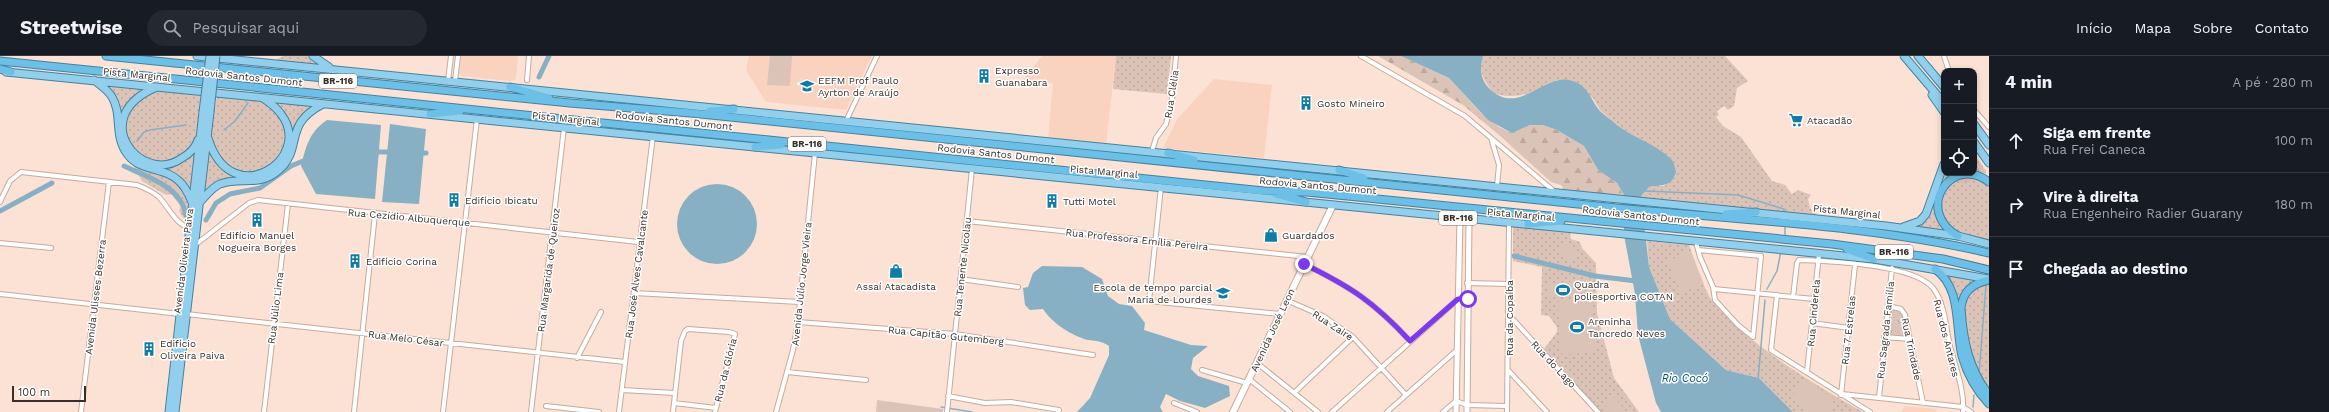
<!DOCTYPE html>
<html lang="pt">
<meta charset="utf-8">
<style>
body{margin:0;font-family:"Work Sans",sans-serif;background:#242831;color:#f1f3f6}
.controls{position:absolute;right:12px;top:12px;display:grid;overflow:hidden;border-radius:8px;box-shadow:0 2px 6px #0003}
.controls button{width:36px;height:36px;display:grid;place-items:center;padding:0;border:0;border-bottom:1px solid #363941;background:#171b24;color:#f1f3f6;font:20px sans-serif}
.scale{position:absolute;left:12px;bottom:10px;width:74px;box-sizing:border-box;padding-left:4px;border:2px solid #3a2e28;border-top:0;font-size:11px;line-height:14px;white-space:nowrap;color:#3a2e28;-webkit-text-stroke:3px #fff;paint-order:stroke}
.stop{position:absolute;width:12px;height:12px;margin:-9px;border:3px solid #7c3aed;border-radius:50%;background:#fff}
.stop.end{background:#7c3aed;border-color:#fff;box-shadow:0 1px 4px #0008}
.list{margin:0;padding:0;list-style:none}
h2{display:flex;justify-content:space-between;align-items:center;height:52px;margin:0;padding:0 16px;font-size:17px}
h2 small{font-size:13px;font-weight:400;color:#9ea1a6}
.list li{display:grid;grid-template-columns:26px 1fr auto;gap:12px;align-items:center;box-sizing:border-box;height:64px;padding:0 16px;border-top:1px solid #363941}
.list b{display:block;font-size:15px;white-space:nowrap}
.list p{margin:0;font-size:13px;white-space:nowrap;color:#9ea1a6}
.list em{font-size:13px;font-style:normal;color:#9ea1a6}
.icon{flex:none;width:22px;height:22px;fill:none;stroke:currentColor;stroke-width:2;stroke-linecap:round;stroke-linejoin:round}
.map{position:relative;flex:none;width:1989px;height:356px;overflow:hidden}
header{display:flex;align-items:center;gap:24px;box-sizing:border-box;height:56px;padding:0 20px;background:#171b24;border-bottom:1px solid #363941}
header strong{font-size:19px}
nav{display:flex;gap:22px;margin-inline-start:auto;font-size:14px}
.search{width:280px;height:36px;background:#242831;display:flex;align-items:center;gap:10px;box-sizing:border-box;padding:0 14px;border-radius:22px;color:#9ea1a6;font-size:15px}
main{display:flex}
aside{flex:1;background:#171b24}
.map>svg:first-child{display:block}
.built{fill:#fad3c0}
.grass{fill:url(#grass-dots)}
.forest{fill:url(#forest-firs)}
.park{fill:url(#park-tufts)}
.pitch{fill:#dbc3b8}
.water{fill:#88b0c4}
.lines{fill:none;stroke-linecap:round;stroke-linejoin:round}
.stream{stroke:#88b0c4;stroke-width:1.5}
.canal{stroke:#88b0c4;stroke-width:5}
.minor-casing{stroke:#c8aa9b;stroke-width:6}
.tertiary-casing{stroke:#c8aa9b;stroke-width:7}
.secondary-casing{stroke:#c8aa9b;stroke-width:8}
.primary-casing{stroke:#43829f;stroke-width:9}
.trunk-casing{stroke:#43829f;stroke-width:9}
.minor{stroke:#fff;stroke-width:4}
.tertiary{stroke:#fff;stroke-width:5}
.secondary{stroke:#fff;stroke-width:6}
.primary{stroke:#91cfec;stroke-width:7}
.trunk{stroke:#6cbfe6;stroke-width:7}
.primary-bridge-casing{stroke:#43829f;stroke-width:9;stroke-linecap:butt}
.primary-bridge{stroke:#91cfec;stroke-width:7}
.route{stroke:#7c3aed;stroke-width:5}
.labels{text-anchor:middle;stroke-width:3;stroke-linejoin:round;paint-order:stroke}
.shield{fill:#fff;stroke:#756d68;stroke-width:1}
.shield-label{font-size:9px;font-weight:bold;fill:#3a2e28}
.poi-label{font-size:10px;fill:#3a2e28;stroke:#fff;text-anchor:start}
.street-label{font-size:10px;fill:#3a2e28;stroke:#fff}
.water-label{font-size:11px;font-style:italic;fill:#004f6c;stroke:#fff}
</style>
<header>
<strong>Streetwise</strong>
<div class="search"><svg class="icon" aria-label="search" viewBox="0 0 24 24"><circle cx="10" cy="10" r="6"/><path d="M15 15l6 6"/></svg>Pesquisar aqui</div>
<nav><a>Início</a><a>Mapa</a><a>Sobre</a><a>Contato</a></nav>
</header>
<main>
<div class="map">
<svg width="1989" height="356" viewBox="0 0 1989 356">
<defs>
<pattern id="grass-dots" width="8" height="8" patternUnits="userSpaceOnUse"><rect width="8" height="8" fill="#dbc3b8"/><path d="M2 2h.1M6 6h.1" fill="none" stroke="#bda89e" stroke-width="1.8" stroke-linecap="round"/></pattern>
<pattern id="forest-firs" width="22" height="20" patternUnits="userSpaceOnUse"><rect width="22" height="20" fill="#dbc3b8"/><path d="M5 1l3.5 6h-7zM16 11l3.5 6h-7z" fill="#bda89e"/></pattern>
<pattern id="park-tufts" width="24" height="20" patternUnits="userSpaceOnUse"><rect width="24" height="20" fill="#dbc3b8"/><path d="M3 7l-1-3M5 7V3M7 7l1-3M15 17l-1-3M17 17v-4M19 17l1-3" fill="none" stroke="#bda89e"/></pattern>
</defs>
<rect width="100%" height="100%" fill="#fbe2d5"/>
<!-- built -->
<path class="built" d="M460 0H518L516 23 511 25 461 20 458 16Z
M749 0H872L846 54 766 46 746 14Z
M1042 0H1116L1106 89 1048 82 1053 27 1023 24Z
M1214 23 1272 29 1264 102 1163 92 1178 62Z
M1905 350 1937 353 1936 356H1901Z"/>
<!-- grass -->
<path class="grass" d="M284 0H312L321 9 275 4Z
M1116 0H1171L1167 38 1113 33Z
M1483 0H1725L1748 25 1737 32 1734 50 1728 54 1724 50 1717 55 1719 59 1716 61 1723 70 1741 81 1772 125 1785 129 1792 138 1798 134 1811 139 1808 143 1810 152 1818 160 1641 143V140L1650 130H1664L1675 121 1676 116 1657 93 1629 79 1600 54 1593 42 1557 24C1534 36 1521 44 1495 38 1484 26 1478 16 1483 0Z
M102 27 147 32C85 67 148 146 196 93L191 139C173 104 146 121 128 96 110 71 131 51 102 27Z
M157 34 202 37C200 52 201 69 196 83 183 124 113 104 127 62 129 55 132 47 137 43 143 40 150 37 157 34Z
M217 39C229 40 244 39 257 43 266 45 271 52 278 59 309 93 245 146 219 98 217 93 212 87 212 82 210 69 215 52 217 39Z
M271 44 318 49C285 63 300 98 271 117 248 133 224 113 204 139L209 94C244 162 330 92 271 44Z
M1974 98 1986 115V118L1974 115Z
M132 107C165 119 190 123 189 164L184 163 179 155 181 150 171 138 166 139 142 125Z
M1944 117H1958C1952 121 1944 125 1940 131 1930 144 1934 163 1944 175L1916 170 1922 166Z
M1972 121 1989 129V185L1956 176 1948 170 1940 152C1941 132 1953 123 1972 121Z
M1513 170 1570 177 1571 183 1580 186 1582 192 1596 207 1597 257 1614 322 1639 356H1601L1544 293 1557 276V271L1549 260 1541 259 1542 211 1513 205Z
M1647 185 1689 189C1694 202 1704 233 1711 243 1742 285 1817 330 1863 356H1793L1759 322 1726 314 1670 263 1649 211Z
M1945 216 1980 224 1974 226 1958 255 1955 231Z
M1989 228V335C1972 309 1968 282 1964 252 1967 238 1975 230 1989 228Z"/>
<!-- forest -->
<path class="forest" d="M1378 0H1401L1449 22 1481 57 1499 71 1512 77 1530 69H1543L1557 74 1584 90 1598 114 1617 127 1625 142 1561 137 1563 132 1561 129 1551 126 1499 79 1463 49Z"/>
<!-- park -->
<path class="park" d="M1892 253 1902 256 1907 281 1888 279 1889 256Z"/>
<!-- pitch -->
<path class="pitch" d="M770 0H792L790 30 767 29Z
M1562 187 1577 196 1571 206 1556 196Z
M1690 195 1704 228 1681 237 1668 205Z
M1577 225 1578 239 1548 242 1547 228Z
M1591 243 1596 296 1562 299 1557 246Z
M1802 323 1835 343 1828 356H1810L1791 343Z
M1612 339 1627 356H1611L1603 347Z
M877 344 943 353V356H876Z"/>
<!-- water -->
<path class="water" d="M1401 0H1483C1480 11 1480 22 1488 31 1516 62 1543 19 1569 24 1588 28 1590 43 1600 55 1605 60 1612 64 1617 69 1633 82 1656 88 1671 103 1674 106 1675 112 1676 116 1673 130 1661 130 1650 130L1641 140 1649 211 1670 263 1726 314 1759 322 1793 356H1661L1656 347 1638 279 1635 238 1624 179V139L1617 127 1598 114 1584 90 1557 74 1543 69H1530L1512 77 1488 64 1449 22Z
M327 64 381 69 375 143 316 138 301 110C306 91 309 76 327 64Z
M390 68 426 73 419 148 382 146Z
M677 168a40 40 0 1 1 80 0a40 40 0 1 1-80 0Z
M1042 210 1082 211 1102 223 1108 240 1119 248 1132 250 1145 267 1144 274 1191 289 1208 290 1193 302 1191 313 1198 320 1229 330 1230 340 1205 352 1180 345 1166 338 1160 351 1163 356H1077L1090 342 1109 299V290C1101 285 1097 285 1088 284 1072 280 1052 267 1043 253L1030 254 1025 249 1023 232 1028 231 1033 217Z"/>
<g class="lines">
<!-- stream -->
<path class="stream" d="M224 74 235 65 248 47
M137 85 144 76 150 74 186 69
M1645 135 1738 139 1784 153V158
M1785 182V170
M1767 233 1777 215 1781 195
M1979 318 1986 229
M1758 324 1765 244
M941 351 972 356
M1973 351 1974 339"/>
<!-- canal -->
<path class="canal" d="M539 21 549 0
M373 96H393
M417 97H426
M124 110C147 121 181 130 186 159
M0 155 52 127
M206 164 216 147 230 138 260 132 291 110 308 103
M1514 200 1595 220 1636 225"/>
<defs>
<path id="minor" d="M1361 0 1465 60 1555 136
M1944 0 1949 15
M527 24 529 0
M448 25 451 0
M455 25 458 0
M1974 54 1989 71
M846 65 877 0
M1491 82 1499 109 1497 130
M1152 95 1156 82 1166 68 1172 43 1176 0
M1161 131 1149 245 1280 258
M0 146 10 125 21 116 137 129C145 132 153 136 159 141 168 150 177 171 190 171
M967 165 1307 201
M1696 186 1700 201 1713 231 1715 244 1738 269 1753 281
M0 187 51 192
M195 189 249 147 258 144 638 186
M1698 194 1761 200 1753 281
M1304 208C1351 231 1374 246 1410 285
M960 223 1018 231
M1467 227 1509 228
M1714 233 1814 243
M634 237 800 246
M0 238 180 258
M1777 239 1771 294 1870 356
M1793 241 1797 207 1799 204C1830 205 1913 208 1933 232 1945 247 1946 273 1950 290 1955 310 1965 335 1963 356
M1286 244 1323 260 1353 281 1406 339
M1888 250 1901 253 1905 259 1923 347
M186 258 625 306
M1509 259 1598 356
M798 266 955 278 1093 299
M1812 267 1849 272
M1884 281 1910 283
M577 302 601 256
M1257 307 1318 356
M1202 314 1247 327
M1508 314 1547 356
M787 316 866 324
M1807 316 1819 198
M1249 323 1290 356
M622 334 675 337
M1295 336 1353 281
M1842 338 1963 351 1971 356
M1841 339 1855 209
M948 340 985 347 1011 346 1059 354 1058 356
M1879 342 1892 212
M674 347 716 352
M1174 347 1197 356
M546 350 599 356
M81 356 109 126
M264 356 288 148
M354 356 375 158
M443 356 477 63
M531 356 564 72
M619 356 653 80
M673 356 681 285 685 275 688 273 729 276 735 278 715 356
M776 356 793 294 798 266 815 97
M947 356 972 113
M1332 356 1458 243H1467
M1387 356 1457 294
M1443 356 1456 345 1467 349 1507 350
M1507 356 1509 167"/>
<path id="tertiary" d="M1456 356 1460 162
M1467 356 1469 163"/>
<path id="secondary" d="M1233 356 1333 149"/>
<path id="primary" d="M197 0 1886 170 1958 180 1989 188
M313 0 329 11
M1904 0 1944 47
M1918 0 1944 31
M6 16 1874 203 1989 223
M94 24C100 29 108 34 112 41 123 59 113 80 128 99 141 116 165 111 179 125 185 130 189 139 192 146
M157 31C85 60 141 131 182 102 189 98 195 93 198 84
M1932 39 1944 56
M1974 68 1989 89
M208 82C231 158 315 103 281 58 276 51 269 46 263 42
M1974 86 1989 107
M199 147C206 140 211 132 220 128 241 120 259 132 279 114 304 91 282 69 323 48
M1903 171 1920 165 1926 158 1944 108
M169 356 203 56
M175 356 210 56"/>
<path id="trunk" d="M106 0 570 47 691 57 1617 152C1741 164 1868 169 1989 197
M0 5 1264 135 1307 136 1832 188 1943 203 1989 214
M0 13 11 16
M510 31 549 42
M710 55 734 53
M430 58 460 55
M755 91 781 89
M1168 97 1194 104
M1339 114 1364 122
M1276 138 1306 146
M1726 158 1756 156
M1528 168 1561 165
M1958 180C1913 154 1952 97 1989 126
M1847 193 1874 203
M1935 213C1962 232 1955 271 1962 300 1967 318 1977 335 1989 348
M1989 224C1972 228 1963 235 1961 252 1963 285 1969 313 1989 339"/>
</defs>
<!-- minor casing -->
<use href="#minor" class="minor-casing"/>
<!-- tertiary casing -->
<use href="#tertiary" class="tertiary-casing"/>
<!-- secondary casing -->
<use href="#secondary" class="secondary-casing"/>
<!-- primary casing -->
<use href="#primary" class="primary-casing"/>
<!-- trunk casing -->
<use href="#trunk" class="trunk-casing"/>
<!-- minor -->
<use href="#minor" class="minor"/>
<!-- tertiary -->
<use href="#tertiary" class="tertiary"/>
<!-- secondary -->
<use href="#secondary" class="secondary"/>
<!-- primary -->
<use href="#primary" class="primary"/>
<!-- trunk -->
<use href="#trunk" class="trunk"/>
<defs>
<path id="primary-bridge" d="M203 56 210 0
M210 56 216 0"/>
</defs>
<!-- primary-bridge casing -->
<use href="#primary-bridge" class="primary-bridge-casing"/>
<!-- primary-bridge -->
<use href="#primary-bridge" class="primary-bridge"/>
</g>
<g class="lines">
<!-- route -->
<path class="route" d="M1304 208C1351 231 1374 246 1410 285L1458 243H1468"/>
</g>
<!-- icons -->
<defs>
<symbol id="building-bare" viewBox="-9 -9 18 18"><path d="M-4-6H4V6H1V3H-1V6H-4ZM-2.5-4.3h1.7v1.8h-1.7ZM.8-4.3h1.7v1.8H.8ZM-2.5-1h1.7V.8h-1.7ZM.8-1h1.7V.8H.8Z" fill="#107ca6" stroke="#fff" stroke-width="2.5" paint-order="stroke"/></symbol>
<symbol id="school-bare" viewBox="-9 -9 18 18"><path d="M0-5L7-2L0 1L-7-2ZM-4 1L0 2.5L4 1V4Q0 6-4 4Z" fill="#107ca6" stroke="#fff" stroke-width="2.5" paint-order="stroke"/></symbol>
<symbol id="supermarket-bare" viewBox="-9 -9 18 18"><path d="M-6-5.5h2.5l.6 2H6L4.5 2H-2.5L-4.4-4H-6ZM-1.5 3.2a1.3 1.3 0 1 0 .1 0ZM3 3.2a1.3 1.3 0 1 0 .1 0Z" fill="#107ca6" stroke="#fff" stroke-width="2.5" paint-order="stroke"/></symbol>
<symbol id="shop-bare" viewBox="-9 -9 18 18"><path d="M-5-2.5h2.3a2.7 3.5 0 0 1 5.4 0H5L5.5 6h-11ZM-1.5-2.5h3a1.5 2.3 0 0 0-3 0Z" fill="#107ca6" stroke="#fff" stroke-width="2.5" paint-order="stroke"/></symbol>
<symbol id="stadium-bare" viewBox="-9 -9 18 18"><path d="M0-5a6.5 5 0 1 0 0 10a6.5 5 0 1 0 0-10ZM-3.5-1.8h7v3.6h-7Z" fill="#107ca6" stroke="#fff" stroke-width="2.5" paint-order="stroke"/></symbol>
</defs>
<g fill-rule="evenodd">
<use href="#building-bare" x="974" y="10" width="20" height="20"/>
<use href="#school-bare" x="797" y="20" width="20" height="20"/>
<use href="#building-bare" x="1296" y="37" width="20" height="20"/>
<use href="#supermarket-bare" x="1786" y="54" width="20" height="20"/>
<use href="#building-bare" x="444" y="134" width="20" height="20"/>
<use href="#building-bare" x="1042" y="135" width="20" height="20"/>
<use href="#building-bare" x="247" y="154" width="20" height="20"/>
<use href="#shop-bare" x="1261" y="169" width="20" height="20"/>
<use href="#building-bare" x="345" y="195" width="20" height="20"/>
<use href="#shop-bare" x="886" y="205" width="20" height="20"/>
<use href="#stadium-bare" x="1553" y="224" width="20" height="20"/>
<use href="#school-bare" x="1213" y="227" width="20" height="20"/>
<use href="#stadium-bare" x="1567" y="261" width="20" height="20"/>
<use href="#building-bare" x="139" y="283" width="20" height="20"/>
</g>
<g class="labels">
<!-- shield labels -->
<g class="shield">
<rect x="319" y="18" width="38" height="14" rx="3"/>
<rect x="788" y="81" width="38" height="14" rx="3"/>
<rect x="1439" y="155" width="38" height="14" rx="3"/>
<rect x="1875" y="189" width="38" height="14" rx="3"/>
</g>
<g class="shield-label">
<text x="338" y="28">BR-116</text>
<text x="807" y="91">BR-116</text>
<text x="1458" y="165">BR-116</text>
<text x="1894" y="199">BR-116</text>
</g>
<!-- poi labels -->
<g class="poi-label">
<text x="995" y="18">Expresso<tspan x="995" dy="12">Guanabara</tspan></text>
<text x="818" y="28">EEFM Prof Paulo<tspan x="818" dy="12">Ayrton de Araújo</tspan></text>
<text x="1317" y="51">Gosto Mineiro</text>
<text x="1807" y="68">Atacadão</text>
<text x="465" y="148">Edifício Ibicatu</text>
<text x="1063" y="149">Tutti Motel</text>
<text x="257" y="183" text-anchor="middle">Edifício Manuel<tspan x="257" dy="12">Nogueira Borges</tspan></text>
<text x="1282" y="183">Guardados</text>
<text x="366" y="209">Edifício Corina</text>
<text x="1574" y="232">Quadra<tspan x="1574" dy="12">poliesportiva COTAN</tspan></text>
<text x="896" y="234" text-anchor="middle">Assaí Atacadista</text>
<text x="1212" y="235" text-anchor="end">Escola de tempo parcial<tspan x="1212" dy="12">Maria de Lourdes</tspan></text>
<text x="1588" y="269">Areninha<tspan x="1588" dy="12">Tancredo Neves</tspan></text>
<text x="160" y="291">Edifício<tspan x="160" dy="12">Oliveira Paiva</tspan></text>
</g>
<!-- street labels -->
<g class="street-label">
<text transform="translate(137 18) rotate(6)" y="4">Pista Marginal</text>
<text transform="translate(244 20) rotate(6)" y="4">Rodovia Santos Dumont</text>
<text transform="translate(1171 38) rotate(-81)" y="4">Rua Clélia</text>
<text transform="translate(566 62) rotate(6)" y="4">Pista Marginal</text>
<text transform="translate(674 64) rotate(6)" y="4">Rodovia Santos Dumont</text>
<text transform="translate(996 97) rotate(6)" y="4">Rodovia Santos Dumont</text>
<text transform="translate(1104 115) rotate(5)" y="4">Pista Marginal</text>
<text transform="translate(1318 129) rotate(5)" y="4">Rodovia Santos Dumont</text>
<text transform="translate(1847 155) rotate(6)" y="4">Pista Marginal</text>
<text transform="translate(1521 158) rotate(5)" y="4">Pista Marginal</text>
<text transform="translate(1641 159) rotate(6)" y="4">Rodovia Santos Dumont</text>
<text transform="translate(409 161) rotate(5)" y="4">Rua Cezídio Albuquerque</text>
<text transform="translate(1137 183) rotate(6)" y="4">Rua Professora Emília Pereira</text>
<text transform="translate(183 205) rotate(-83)" y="4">Avenida Oliveira Paiva</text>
<text transform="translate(962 211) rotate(-84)" y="4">Rua Tenente Nicolau</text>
<text transform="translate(548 214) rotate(-83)" y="4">Rua Margarida de Queiroz</text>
<text transform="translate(636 218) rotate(-83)" y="4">Rua José Alves Cavalcante</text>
<text transform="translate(801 228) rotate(-84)" y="4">Avenida Júlio Jorge Vieira</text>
<text transform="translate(95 241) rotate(-83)" y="4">Avenida Ulisses Bezerra</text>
<text transform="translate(275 252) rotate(-83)" y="4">Rua Júlio Lima</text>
<text transform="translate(1813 257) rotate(-85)" y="4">Rua Cinderela</text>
<text transform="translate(1509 262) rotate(-90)" y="4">Rua da Copaíba</text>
<text transform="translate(1333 269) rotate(33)" y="4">Rua Zaire</text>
<text transform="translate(1272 274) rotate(-65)" y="4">Avenida José Leon</text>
<text transform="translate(1848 274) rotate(-84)" y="4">Rua 7 Estrelas</text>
<text transform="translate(1885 274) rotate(-84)" y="4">Rua Sagrada Família</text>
<text transform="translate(946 279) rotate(6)" y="4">Rua Capitão Gutemberg</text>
<text transform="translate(406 282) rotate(7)" y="4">Rua Melo César</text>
<text transform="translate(1947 282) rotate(76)" y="4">Rua dos Antares</text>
<text transform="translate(1912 293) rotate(78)" y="4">Rua Trindade</text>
<text transform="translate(1554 308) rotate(47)" y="4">Rua do Lago</text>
<text transform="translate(725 314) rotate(-76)" y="4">Rua da Glória</text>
</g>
<!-- water labels -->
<g class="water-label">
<text x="1685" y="326">Rio Cocó</text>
</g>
</g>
</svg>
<div class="controls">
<button>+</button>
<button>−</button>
<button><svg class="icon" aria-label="locate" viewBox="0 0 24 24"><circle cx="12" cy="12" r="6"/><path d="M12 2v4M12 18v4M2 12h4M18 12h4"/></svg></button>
</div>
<div class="scale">100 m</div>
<div class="stop" style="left:1468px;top:243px"></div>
<div class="stop end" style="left:1304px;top:208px"></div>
</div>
<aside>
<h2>4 min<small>A pé · 280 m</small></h2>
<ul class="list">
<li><svg class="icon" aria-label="ahead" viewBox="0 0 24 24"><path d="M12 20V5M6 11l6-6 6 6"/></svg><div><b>Siga em frente</b><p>Rua Frei Caneca</p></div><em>100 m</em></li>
<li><svg class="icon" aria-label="right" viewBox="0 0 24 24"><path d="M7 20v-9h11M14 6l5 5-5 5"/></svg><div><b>Vire à direita</b><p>Rua Engenheiro Radier Guarany</p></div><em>180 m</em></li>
<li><svg class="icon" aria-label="arrive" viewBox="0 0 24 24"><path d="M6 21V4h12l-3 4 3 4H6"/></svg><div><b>Chegada ao destino</b></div></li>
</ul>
</aside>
</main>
